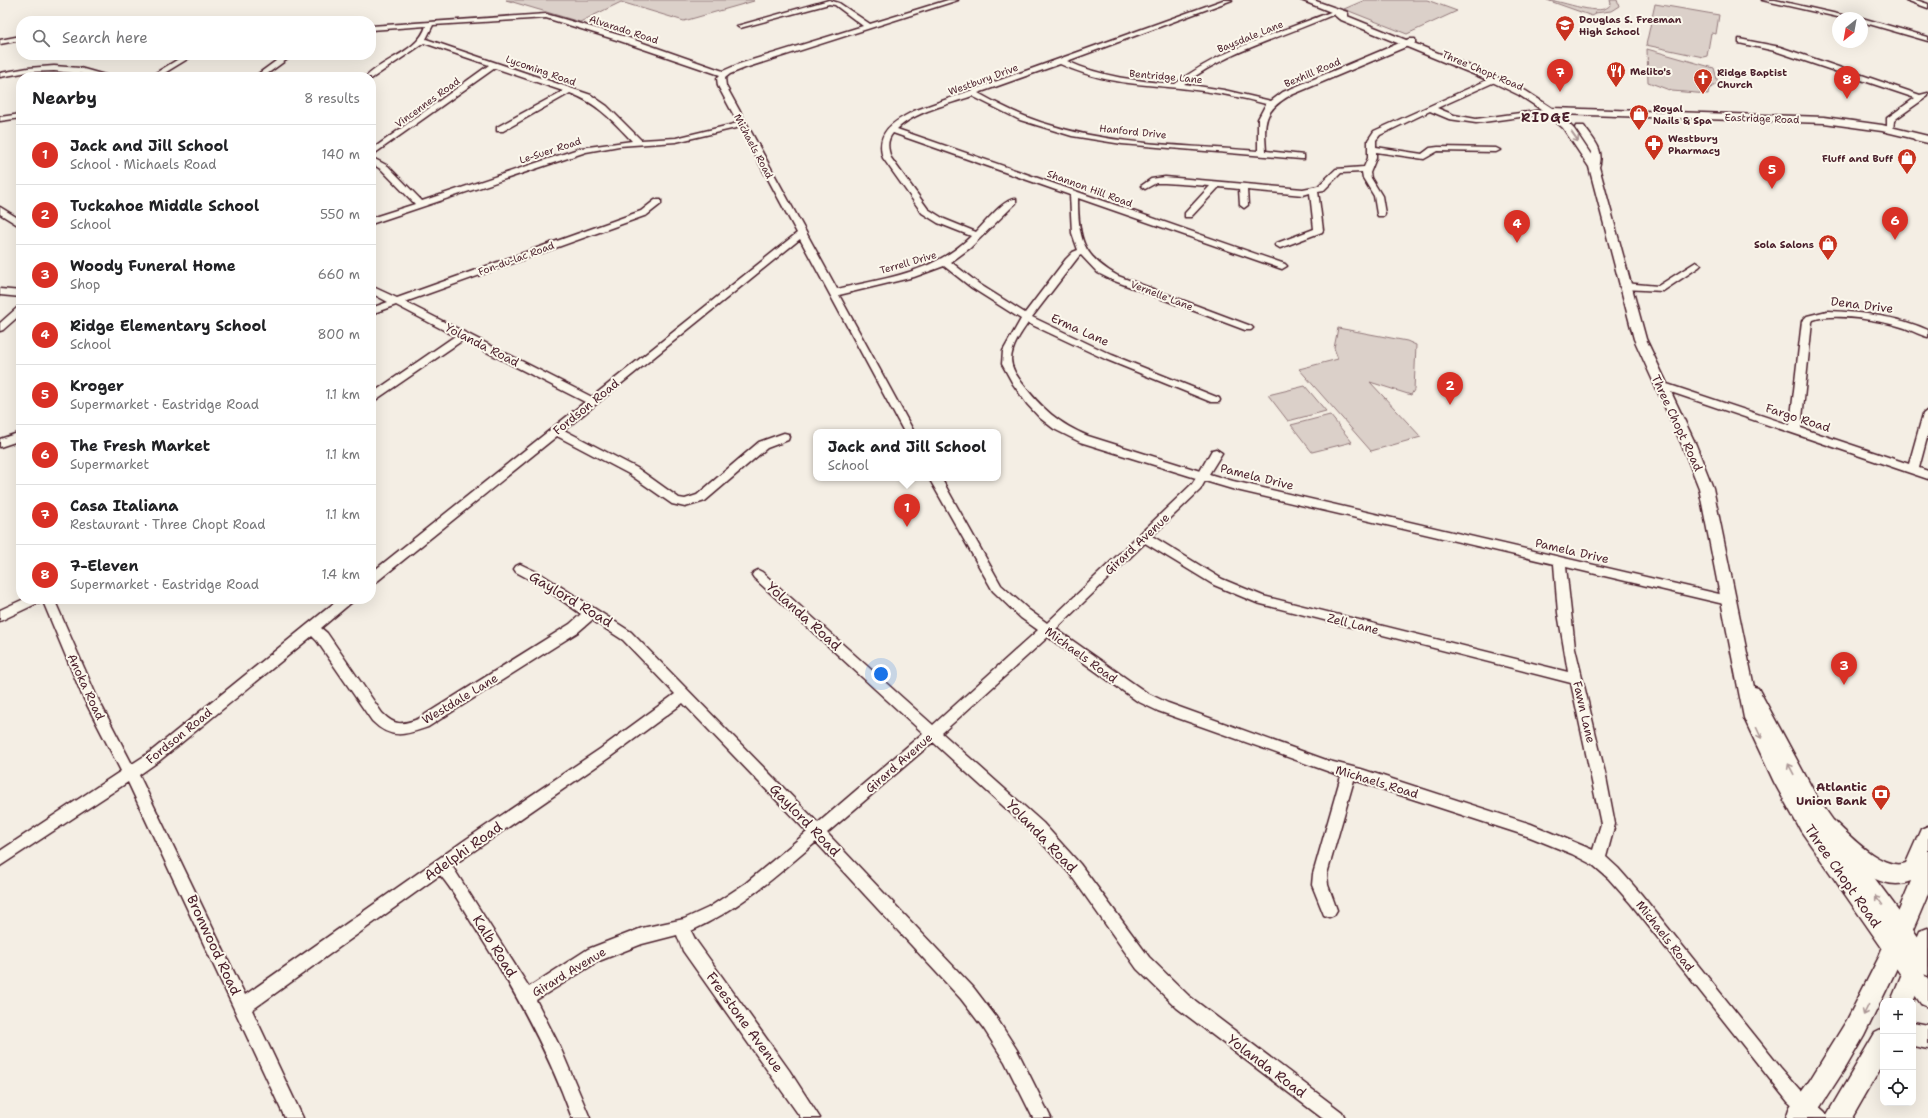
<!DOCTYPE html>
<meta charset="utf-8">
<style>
body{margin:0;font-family:"Shantell Sans",sans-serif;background:#f2f2f2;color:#202124}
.controls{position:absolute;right:12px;bottom:12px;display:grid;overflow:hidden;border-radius:8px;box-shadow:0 4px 16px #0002}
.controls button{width:36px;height:36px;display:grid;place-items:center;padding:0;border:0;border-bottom:1px solid #e0e0e0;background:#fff;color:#202124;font:20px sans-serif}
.compass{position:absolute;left:1832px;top:12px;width:36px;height:36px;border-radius:50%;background:#fff;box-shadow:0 4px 16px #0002;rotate:211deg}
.you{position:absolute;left:881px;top:674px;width:14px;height:14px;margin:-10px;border:3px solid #fff;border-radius:50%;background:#1a73e8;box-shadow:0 0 0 6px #1a73e833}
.badge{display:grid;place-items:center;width:26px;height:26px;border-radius:50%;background:#d93025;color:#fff;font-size:13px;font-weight:700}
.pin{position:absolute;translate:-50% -33px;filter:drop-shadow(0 1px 2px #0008)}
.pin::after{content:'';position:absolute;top:21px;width:14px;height:12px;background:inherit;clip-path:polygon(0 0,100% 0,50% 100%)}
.popup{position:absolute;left:813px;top:429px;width:188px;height:52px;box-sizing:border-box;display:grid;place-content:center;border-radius:8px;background:#fff;filter:drop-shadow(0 1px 3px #0005);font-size:13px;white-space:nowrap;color:#757577}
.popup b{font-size:15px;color:#202124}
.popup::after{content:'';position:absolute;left:50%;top:100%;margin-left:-8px;border:8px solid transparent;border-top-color:#fff}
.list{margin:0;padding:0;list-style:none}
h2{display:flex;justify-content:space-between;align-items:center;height:52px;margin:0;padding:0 16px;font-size:17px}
h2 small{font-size:13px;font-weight:400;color:#757577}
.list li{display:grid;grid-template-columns:26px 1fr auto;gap:12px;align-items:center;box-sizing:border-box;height:60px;padding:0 16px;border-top:1px solid #e0e0e0}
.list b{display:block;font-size:15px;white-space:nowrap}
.list p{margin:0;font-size:13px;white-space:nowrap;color:#757577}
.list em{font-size:13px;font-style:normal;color:#757577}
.icon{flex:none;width:22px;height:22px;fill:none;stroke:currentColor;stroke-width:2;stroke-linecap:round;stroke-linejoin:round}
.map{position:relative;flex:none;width:1928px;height:1118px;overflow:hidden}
.search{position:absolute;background:#fff;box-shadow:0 4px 16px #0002;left:16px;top:16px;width:360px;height:44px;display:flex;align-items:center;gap:10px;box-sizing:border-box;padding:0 14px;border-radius:16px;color:#757577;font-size:15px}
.panel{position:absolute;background:#fff;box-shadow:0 4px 16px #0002;left:16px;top:72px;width:360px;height:532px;border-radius:16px}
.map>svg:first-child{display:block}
.green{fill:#dbd0c9;stroke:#92787a}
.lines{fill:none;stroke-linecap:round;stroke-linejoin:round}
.minor-casing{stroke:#4a1f2b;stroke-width:3}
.major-casing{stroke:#4a1f2b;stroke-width:3}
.highway-casing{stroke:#4a1f2b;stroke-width:3}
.minor{fill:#fbf7ec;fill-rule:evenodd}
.major{fill:#fbf7ec;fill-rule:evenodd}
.highway{fill:#fbf7ec;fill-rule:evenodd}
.oneway{stroke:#ab9695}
.labels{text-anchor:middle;stroke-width:4;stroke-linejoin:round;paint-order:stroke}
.far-poi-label{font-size:10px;font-weight:bold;fill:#4a1f2b;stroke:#fbf7ec;text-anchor:start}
.far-street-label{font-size:10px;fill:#4a1f2b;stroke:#fbf7ec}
.street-label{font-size:12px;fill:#4a1f2b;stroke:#fbf7ec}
.poi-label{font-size:12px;font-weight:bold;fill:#4a1f2b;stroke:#fbf7ec;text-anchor:end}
.far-district-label{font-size:13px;font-weight:bold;letter-spacing:1px;fill:#4a1f2b;stroke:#fbf7ec}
.near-street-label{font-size:14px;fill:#4a1f2b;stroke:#fbf7ec}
</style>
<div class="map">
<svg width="1928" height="1118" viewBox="0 0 1928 1118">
<rect width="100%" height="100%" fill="#f4eee4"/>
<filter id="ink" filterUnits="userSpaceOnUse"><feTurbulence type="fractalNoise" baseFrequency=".025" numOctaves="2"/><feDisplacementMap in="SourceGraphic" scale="8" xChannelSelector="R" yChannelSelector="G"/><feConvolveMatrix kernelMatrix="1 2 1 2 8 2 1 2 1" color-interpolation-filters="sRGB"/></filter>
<g filter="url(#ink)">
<!-- green -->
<path class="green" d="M506 0H753L754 1 684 21 621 2 580 22Z
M1365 0H1427L1457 11 1407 34 1344 9Z
M1547 0C1562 0 1602 19 1611 4L1610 0H1617L1619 6 1611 11 1595 13 1596 14 1592 16Z
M1655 4 1719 15 1716 34 1711 33 1707 56 1703 57 1646 45Z
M1647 49 1714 68 1718 83 1709 89 1708 94 1672 91 1648 82Z
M1338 328 1407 341 1416 345 1414 390 1411 395 1370 382 1421 437 1371 451 1299 369 1338 359 1334 348Z
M1305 386 1326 411 1288 421 1268 395Z
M1330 415 1352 442 1312 452 1291 425Z"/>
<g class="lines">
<defs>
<path id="minor" d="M829 0 839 3 870 24 948 0H958L745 68 730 74 725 78 726 86 837 289C886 278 934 273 971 236L938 223 922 213 883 158C875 132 893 122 914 111L1223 0H1232L1067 61C1102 77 1137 81 1175 84 1222 48 1279 33 1333 11H1337V13C1286 36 1229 50 1184 84L1224 90 1271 101 1283 92 1409 39H1415V43L1289 96C1263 111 1264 123 1266 151L1304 155V159H1301L1122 144 1072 136 1020 120 972 96C947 105 916 111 897 129L1285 264 1287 266 1282 269 1279 268 1078 198C1078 238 1082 256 1118 276L1251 326 1253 328 1251 330H1245L1112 280 1098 273 1081 255 1079 256 1032 317 1112 355 1219 398 1220 400 1219 402H1211L1105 359 1028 323C1021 333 1012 346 1011 359 1011 368 1017 376 1022 383 1041 408 1059 424 1088 436L1200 471 1212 450 1216 449 1222 453 1209 474 1233 481 1732 597 1734 600 1732 603 1728 605 1566 567 1575 648 1606 777 1615 824 1606 857 1618 868 1641 894 1780 1067 1800 1090 1825 1112 1828 1118H1806L1788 1102 1631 904 1608 878 1593 865 1572 854 1530 837 1354 780 1327 874 1328 885 1337 910 1334 915 1329 917 1324 915 1312 885 1313 874 1341 776 1158 711 1137 701 1048 637 942 733 1043 823 1080 864 1149 957 1189 996 1342 1112 1345 1118H1322L1177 1008 1137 969 1070 874 1033 833 933 742 827 833 973 987 996 1017 1017 1050 1051 1118H1033L1005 1062 984 1029 961 999 816 842C775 877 741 908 691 931L695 939 789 1070 820 1118H801L683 951 677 935 642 944 599 961 536 1000 560 1047 590 1118H572C548 1051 514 989 475 928 464 911 454 891 440 875L252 1010 303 1118H285L128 782 0 866V851L121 771 82 695 42 599 40 602 0 621V610L24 599H54L96 695 132 764 149 753 339 599H354L352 602 321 628 327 633 382 713C395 726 402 725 418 719L570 624 581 614 540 585 516 572 514 569 516 566 520 564 541 574 631 632 818 823 923 733 754 578 752 575 754 572 758 570 762 572 933 725 1038 630 1021 618 993 591 929 478H941L1001 585 1029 610 1047 623 1192 484 1196 478 1080 442 1054 429 1040 418 1027 404 1013 384 1002 364 1003 351 1021 319 972 288 944 266 914 277 839 295 914 432H904L800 239 564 430 637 468 679 498 685 499 697 495 759 442 784 433 788 434 789 437 788 440 767 448 705 501 685 507 672 504 629 474 557 436 375 583 371 585V573L585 402 463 340 371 403V394L455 336 396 305 371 314V308L388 302 371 293V286L397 298 641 211 655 200H661V204L647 215 405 302 592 397 797 233 740 127 676 142 619 146 586 152 371 224V218L415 204 382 170 371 163V157L388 166 422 201 581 148 632 141C612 120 597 103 570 93L503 131H497V127L563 91 495 68 371 156V150L489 65 424 43 371 79V77H366C384 58 418 52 426 26L371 30V26L546 14 626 37 723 71 739 64 863 26 835 5 829 4 740 28 737 26ZM546 18 620 41 720 75 717 78 718 86 738 123 676 138 641 140 607 106 591 95 426 39 433 25ZM1060 64C1103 84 1142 84 1188 89 1215 92 1241 97 1266 104L1258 119V151C1189 145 1116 146 1050 125 1025 118 1001 106 978 93ZM893 133 1070 195 1072 233 1078 250 1073 252 1066 259 1025 313 979 284 951 262 970 248 1016 203V199C1005 197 984 224 976 232L944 219 928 209 891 158C888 149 886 141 893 133ZM1205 481 1232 489 1554 564 1558 613 1568 672 1263 596 1222 579 1152 536 1200 490ZM1145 543 1214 585 1257 603 1571 683 1601 824 1593 850 1531 824 1361 769 1329 761 1168 703 1147 693 1056 629ZM592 620 623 640 675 694 600 749 465 840 245 995 139 775 159 761 312 636 317 641 372 721C391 740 405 735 428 727L578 632ZM683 703 807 832 746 883 708 908 684 919 642 928 588 949 529 987 452 866 610 757Z
M1762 0H1775L1855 18H1842Z
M1906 0H1916L1928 4V8Z
M1862 18 1928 37V41L1862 22Z
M21 36V40L0 44V40Z
M1739 39 1780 47 1920 95 1928 93V96L1897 118 1894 121 1893 131H1887V118L1915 98 1775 51 1739 43Z
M185 55H194L158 77H149Z
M284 55H293L263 77H254Z
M54 66 80 68 112 77 54 71 28 72 0 77V73L28 68Z
M1494 77 1498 79 1497 81 1437 108 1454 115 1476 119 1550 109 1554 111 1550 113 1476 123 1449 119 1430 111 1380 135 1376 140V147L1422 154 1430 148 1438 147 1496 148 1500 150 1496 152 1438 151 1424 159 1376 152V158L1370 173 1371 178 1382 196 1385 214 1384 216H1378L1377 214 1374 196 1363 178 1362 172 1341 173 1324 190 1318 191 1323 230 1322 232 1280 248 1275 245 1277 243 1314 229 1310 193 1303 195 1247 190 1248 205 1244 208 1240 205 1239 189 1219 187 1191 217H1185V213L1210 186 1165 183H1156L1145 189 1141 186 1151 179 1165 177 1303 189 1318 186 1336 169 1364 167 1368 158V140L1374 131Z
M21 114V118L0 121V117Z
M0 207 21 220V227L0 214Z
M1696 262 1701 265 1699 267 1663 291 1624 289 1619 286 1624 283 1658 286Z
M0 289 21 291V297L0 295Z
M21 306V314L3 330 0 331V323L18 307Z
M1827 311C1861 312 1897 316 1928 330V337C1920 335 1913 331 1905 328 1883 321 1835 312 1813 320L1812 322 1801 428 1909 464 1923 414 1928 410V434L1919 468 1928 471V479L1656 387 1655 385 1656 383H1664L1790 425 1802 321 1807 316Z
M21 432V440L0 447V439Z"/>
<path id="major" d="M1301 0H1313L1347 12 1348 14 1347 16 1497 77 1526 91 1552 108 1824 117 1882 125 1928 136V142L1882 131 1824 123 1559 114 1574 129 1592 156 1591 152 1575 128 1576 126H1584C1593 140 1605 149 1599 167L1646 339 1696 445 1713 488 1754 687 1758 688 1818 799 1861 860 1928 950V976L1924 974 1928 980V1007L1921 1004 1801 831 1774 782 1744 718 1699 488 1682 445 1634 339 1589 167 1563 128 1545 112 1519 95 1490 81 1339 19 1331 12Z"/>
<path id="highway" d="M1919 135 1928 137V143L1915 140 1913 138Z
M1827 818 1834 821C1849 835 1883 872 1906 863L1921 829 1928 826V893L1926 899 1895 972 1864 1036 1846 1067 1813 1118H1786L1789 1109 1810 1080 1847 1020 1879 957 1911 881C1878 895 1841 856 1820 835L1817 828 1820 821Z
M1928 928V966L1913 1002 1891 1001 1920 931Z
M1913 1022 1928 1025V1049L1913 1046Z
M1883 1029V1064L1852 1118H1825L1875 1033Z"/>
</defs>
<!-- minor casing -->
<use href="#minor" class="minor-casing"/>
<!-- major casing -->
<use href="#major" class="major-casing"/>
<!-- highway casing -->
<use href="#highway" class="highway-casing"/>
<!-- minor -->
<use href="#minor" class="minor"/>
<!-- major -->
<use href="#major" class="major"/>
<!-- highway -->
<use href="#highway" class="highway"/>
</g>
<!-- one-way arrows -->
<defs><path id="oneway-shaft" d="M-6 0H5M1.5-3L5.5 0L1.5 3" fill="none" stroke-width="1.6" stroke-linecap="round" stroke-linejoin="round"/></defs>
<g class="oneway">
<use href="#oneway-shaft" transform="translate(1575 137) rotate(55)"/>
<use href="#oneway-shaft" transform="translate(1759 733) rotate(65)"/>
<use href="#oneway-shaft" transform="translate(1791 769) rotate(-118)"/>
<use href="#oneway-shaft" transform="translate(1879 900) rotate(-126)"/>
<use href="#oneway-shaft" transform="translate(1866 1010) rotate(116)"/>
</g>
</g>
<!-- icons -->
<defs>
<symbol id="school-pin" viewBox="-11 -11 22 30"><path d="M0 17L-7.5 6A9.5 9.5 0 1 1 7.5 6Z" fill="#c8321e" stroke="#fbf7ec"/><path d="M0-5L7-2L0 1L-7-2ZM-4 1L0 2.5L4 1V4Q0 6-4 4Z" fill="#fff"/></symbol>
<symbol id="restaurant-pin" viewBox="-11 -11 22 30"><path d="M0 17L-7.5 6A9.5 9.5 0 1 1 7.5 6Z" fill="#c8321e" stroke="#fbf7ec"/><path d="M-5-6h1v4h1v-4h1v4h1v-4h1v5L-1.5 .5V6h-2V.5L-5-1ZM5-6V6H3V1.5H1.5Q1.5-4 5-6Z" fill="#fff"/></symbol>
<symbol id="church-pin" viewBox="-11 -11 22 30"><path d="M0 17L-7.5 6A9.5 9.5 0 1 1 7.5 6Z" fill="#c8321e" stroke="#fbf7ec"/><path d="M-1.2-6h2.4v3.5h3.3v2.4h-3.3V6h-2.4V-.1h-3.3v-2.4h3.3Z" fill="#fff"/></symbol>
<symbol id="shop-pin" viewBox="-11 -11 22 30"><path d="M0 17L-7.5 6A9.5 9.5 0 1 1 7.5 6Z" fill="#c8321e" stroke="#fbf7ec"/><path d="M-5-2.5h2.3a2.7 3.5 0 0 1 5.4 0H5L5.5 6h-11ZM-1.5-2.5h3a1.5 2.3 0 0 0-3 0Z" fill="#fff"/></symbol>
<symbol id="pharmacy-pin" viewBox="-11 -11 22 30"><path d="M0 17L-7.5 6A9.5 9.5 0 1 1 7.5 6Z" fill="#c8321e" stroke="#fbf7ec"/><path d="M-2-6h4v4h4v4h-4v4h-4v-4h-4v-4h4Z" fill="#fff"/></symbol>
<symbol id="bank-pin" viewBox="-11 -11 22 30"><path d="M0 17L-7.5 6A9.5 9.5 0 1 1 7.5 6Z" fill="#c8321e" stroke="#fbf7ec"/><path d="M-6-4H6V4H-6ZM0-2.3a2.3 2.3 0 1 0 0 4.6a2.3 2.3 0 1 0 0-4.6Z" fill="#fff"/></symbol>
</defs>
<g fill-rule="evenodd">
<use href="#school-pin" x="1554" y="14" width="22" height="30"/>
<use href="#restaurant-pin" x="1605" y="60" width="22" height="30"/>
<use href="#church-pin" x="1692" y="67" width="22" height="30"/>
<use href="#shop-pin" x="1628" y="103" width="22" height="30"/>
<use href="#pharmacy-pin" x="1643" y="133" width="22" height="30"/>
<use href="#shop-pin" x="1896" y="147" width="22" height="30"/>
<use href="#shop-pin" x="1817" y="233" width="22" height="30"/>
<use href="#bank-pin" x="1870" y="783" width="22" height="30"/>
</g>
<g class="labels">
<!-- far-poi labels -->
<g class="far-poi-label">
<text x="1579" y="23">Douglas S. Freeman<tspan x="1579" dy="12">High School</tspan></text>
<text x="1630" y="75">Melito's</text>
<text x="1717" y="76">Ridge Baptist<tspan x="1717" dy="12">Church</tspan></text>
<text x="1653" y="112">Royal<tspan x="1653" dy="12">Nails &amp; Spa</tspan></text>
<text x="1668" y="142">Westbury<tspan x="1668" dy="12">Pharmacy</tspan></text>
<text x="1893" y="162" text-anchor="end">Fluff and Buff</text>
<text x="1814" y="248" text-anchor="end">Sola Salons</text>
</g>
<!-- far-street labels -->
<g class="far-street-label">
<text transform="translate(624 29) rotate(18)" y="4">Alvarado Road</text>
<text transform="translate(1250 36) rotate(-22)" y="4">Baysdale Lane</text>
<text transform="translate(541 70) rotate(19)" y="4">Lycoming Road</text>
<text transform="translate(1483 70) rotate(23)" y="4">Three Chopt Road</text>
<text transform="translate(1312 72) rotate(-23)" y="4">Bexhill Road</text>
<text transform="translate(1166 76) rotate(5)" y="4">Bentridge Lane</text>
<text transform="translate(983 79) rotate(-20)" y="4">Westbury Drive</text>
<text transform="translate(427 102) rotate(-36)" y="4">Vincennes Road</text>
<text transform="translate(1762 118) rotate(2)" y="4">Eastridge Road</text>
<text transform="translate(1133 131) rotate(6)" y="4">Hanford Drive</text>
<text transform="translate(754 146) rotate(62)" y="4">Michaels Road</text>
<text transform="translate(550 150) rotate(-18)" y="4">Le-Suer Road</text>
<text transform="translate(1090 188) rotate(20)" y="4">Shannon Hill Road</text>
<text transform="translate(516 258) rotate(-20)" y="4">Fon-du-lac Road</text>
<text transform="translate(908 262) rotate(-16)" y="4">Terrell Drive</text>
<text transform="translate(1162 295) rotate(21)" y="4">Vernelle Lane</text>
</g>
<!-- street labels -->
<g class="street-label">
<text transform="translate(1862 305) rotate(7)" y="4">Dena Drive</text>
<text transform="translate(1080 330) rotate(24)" y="4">Erma Lane</text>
<text transform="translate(482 345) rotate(27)" y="4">Yolanda Road</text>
<text transform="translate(586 407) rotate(-39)" y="4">Fordson Road</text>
<text transform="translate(1798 418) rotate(18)" y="4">Fargo Road</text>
<text transform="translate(1677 423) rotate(65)" y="4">Three Chopt Road</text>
<text transform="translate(1257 477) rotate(14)" y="4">Pamela Drive</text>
<text transform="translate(1137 544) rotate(-43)" y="4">Girard Avenue</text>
<text transform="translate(1572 551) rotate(13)" y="4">Pamela Drive</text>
<text transform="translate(1353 624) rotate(14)" y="4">Zell Lane</text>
<text transform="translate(1081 655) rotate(36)" y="4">Michaels Road</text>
<text transform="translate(86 687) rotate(65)" y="4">Anoka Road</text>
<text transform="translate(460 699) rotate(-31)" y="4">Westdale Lane</text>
<text transform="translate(1584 712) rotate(77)" y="4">Fawn Lane</text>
<text transform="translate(179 736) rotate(-39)" y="4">Fordson Road</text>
<text transform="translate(899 763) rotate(-41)" y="4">Girard Avenue</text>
<text transform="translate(1377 782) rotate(17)" y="4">Michaels Road</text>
<text transform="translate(1665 936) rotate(52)" y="4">Michaels Road</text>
<text transform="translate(569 972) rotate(-31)" y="4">Girard Avenue</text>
</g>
<!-- poi labels -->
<g class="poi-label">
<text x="1867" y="791">Atlantic<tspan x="1867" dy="14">Union Bank</tspan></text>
</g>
<!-- far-district labels -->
<g class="far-district-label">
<text x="1546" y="122">RIDGE</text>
</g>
<!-- near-street labels -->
<g class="near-street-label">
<text transform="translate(571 599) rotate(31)" y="5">Gaylord Road</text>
<text transform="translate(804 616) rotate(42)" y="5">Yolanda Road</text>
<text transform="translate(805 820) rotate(46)" y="5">Gaylord Road</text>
<text transform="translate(1042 836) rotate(46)" y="5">Yolanda Road</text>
<text transform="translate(463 851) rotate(-35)" y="5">Adelphi Road</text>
<text transform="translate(1843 876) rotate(55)" y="5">Three Chopt Road</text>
<text transform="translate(214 945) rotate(65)" y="5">Bronwood Road</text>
<text transform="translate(495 946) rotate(58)" y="5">Kalb Road</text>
<text transform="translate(745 1022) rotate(54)" y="5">Freestone Avenue</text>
<text transform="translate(1267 1066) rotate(37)" y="5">Yolanda Road</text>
</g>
</g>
</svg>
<div class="controls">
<button>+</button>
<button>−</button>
<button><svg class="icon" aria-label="locate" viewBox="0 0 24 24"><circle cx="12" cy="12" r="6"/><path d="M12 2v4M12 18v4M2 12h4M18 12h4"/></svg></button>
</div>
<svg class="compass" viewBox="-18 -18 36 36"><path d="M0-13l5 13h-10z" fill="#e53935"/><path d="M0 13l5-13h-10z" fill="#757577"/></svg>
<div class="you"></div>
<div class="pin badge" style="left:907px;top:527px">1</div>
<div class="popup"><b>Jack and Jill School</b>School</div>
<div class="pin badge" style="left:1450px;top:405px">2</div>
<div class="pin badge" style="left:1844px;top:685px">3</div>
<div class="pin badge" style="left:1517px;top:243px">4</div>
<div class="pin badge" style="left:1772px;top:189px">5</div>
<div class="pin badge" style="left:1895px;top:240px">6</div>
<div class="pin badge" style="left:1560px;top:92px">7</div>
<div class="pin badge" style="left:1847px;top:99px">8</div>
<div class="search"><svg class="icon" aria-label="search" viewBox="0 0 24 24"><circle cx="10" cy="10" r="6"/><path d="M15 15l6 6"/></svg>Search here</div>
<section class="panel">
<h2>Nearby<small>8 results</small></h2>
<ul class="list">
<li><span class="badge">1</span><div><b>Jack and Jill School</b><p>School · Michaels Road</p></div><em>140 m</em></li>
<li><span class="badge">2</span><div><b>Tuckahoe Middle School</b><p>School</p></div><em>550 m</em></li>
<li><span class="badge">3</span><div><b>Woody Funeral Home</b><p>Shop</p></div><em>660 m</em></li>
<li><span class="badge">4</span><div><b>Ridge Elementary School</b><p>School</p></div><em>800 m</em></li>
<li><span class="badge">5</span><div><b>Kroger</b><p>Supermarket · Eastridge Road</p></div><em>1.1 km</em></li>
<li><span class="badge">6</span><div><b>The Fresh Market</b><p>Supermarket</p></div><em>1.1 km</em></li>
<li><span class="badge">7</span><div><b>Casa Italiana</b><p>Restaurant · Three Chopt Road</p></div><em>1.1 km</em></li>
<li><span class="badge">8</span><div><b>7-Eleven</b><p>Supermarket · Eastridge Road</p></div><em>1.4 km</em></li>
</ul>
</section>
</div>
